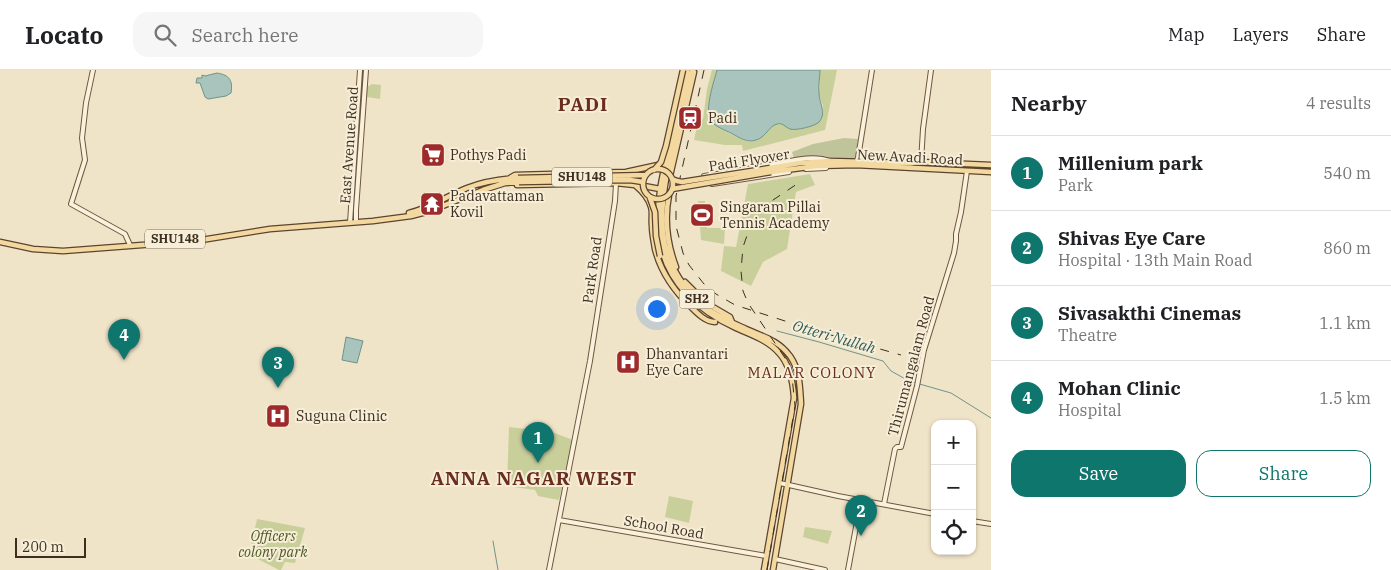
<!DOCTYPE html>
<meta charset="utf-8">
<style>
body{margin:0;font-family:"IBM Plex Serif",serif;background:#f6f6f6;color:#202124}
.controls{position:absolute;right:15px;bottom:15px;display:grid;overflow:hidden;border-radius:10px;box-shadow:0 1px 4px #0004}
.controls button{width:45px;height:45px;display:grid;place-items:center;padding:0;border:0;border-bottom:1px solid #e0e0e0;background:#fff;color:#202124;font:25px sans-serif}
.scale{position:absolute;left:15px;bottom:12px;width:71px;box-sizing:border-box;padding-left:5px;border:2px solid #3d2e20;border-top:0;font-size:14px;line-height:18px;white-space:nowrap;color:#3d2e20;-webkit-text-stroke:4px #f7eed8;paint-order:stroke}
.you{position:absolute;left:656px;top:238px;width:18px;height:18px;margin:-12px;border:4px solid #fff;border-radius:50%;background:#1a73e8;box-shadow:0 0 0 8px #1a73e833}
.badge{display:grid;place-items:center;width:32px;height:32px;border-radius:50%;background:#0f766e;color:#fff;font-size:16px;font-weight:700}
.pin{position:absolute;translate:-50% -41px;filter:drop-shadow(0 1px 2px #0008)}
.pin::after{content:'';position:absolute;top:26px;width:18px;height:15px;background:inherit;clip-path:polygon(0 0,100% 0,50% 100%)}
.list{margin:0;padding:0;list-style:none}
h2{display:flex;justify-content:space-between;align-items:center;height:65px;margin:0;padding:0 20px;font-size:21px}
h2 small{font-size:16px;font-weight:400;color:#757577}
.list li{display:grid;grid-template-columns:32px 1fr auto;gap:15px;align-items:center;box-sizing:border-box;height:75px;padding:0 20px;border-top:1px solid #e0e0e0}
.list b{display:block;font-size:19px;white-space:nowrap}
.list p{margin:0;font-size:16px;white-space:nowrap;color:#757577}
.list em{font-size:16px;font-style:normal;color:#757577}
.actions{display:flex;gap:10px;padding:15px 20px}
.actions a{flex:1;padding:11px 0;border:1px solid #0f766e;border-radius:15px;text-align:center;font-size:18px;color:#0f766e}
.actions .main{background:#0f766e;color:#fff}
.icon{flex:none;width:28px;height:28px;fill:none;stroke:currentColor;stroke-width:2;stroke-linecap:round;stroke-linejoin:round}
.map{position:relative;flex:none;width:991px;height:500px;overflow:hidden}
header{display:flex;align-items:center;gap:30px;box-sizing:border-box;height:70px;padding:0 25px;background:#fff;border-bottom:1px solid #e0e0e0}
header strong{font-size:24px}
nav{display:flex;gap:28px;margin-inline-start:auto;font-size:18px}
.search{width:350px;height:45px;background:#f6f6f6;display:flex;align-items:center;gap:12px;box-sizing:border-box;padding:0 18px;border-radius:15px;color:#757577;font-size:19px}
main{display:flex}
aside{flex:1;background:#fff}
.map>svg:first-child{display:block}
.green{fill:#c9cf9b}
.cemetery{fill:#bfc49a}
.water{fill:#a9c4bc;stroke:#6f938a}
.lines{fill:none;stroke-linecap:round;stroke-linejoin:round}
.stream{stroke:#6f938a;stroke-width:1}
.secondary-casing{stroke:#6f573f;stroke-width:6}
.primary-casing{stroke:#5b4430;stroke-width:7}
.secondary{stroke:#faf1dc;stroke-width:4}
.primary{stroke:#f3d9a0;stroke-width:4.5}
.rail{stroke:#3d2e20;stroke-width:1;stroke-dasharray:9 9;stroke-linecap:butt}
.primary-bridge-casing{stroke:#5b4430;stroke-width:7;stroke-linecap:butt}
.primary-bridge{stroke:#f3d9a0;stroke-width:4.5}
.labels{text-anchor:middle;stroke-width:4;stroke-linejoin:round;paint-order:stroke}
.shield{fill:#f7eed8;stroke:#756857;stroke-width:1}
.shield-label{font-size:12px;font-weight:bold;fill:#3d2e20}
.poi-label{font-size:14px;fill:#3d2e20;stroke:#f7eed8;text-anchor:start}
.street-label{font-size:14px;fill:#3d2e20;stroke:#f7eed8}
.park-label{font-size:14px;font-style:italic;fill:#4d5a26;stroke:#f7eed8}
.water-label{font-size:15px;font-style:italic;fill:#2f5d5a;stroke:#f7eed8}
.neighbourhood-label{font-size:15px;letter-spacing:1px;fill:#6b2e1e;stroke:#f7eed8}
.district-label{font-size:19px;font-weight:bold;letter-spacing:1px;fill:#6b2e1e;stroke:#f7eed8}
</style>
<header>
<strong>Locato</strong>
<div class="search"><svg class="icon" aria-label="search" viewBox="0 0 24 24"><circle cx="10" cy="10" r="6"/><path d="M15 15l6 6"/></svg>Search here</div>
<nav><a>Map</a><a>Layers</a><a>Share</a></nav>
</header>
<main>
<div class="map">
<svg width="991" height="500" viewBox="0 0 991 500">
<rect width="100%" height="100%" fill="#f0e4c8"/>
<!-- green -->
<path class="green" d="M712 0H717L708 39C711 44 714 52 718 56 721 59 741 69 746 71 749 72 754 71 757 70 767 66 773 47 785 56L823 44V36L819 25 820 0H837L825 60 743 81 742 75H725L694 70 698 52 703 49 707 19Z
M372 14 381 15 380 29 367 27V17Z
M810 104 815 115 796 122 787 179 763 192 751 216 721 201 724 176 736 177 748 114Z
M698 131H705L707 158H725L724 174 701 170Z
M509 357 552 362 573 370 559 430 538 426 535 420 507 416Z
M669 426 693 431 689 453 665 447Z
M257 449 305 458 295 493 285 492 281 500H279L254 487 250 481Z
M805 457 832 461 828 474 803 467Z"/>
<!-- cemetery -->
<path class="cemetery" d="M844 68 858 69 856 89 825 87 794 88 792 82 813 74Z"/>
<!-- water -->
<path class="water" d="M717 0H820C820 7 818 16 819 23 819 33 827 43 819 52 816 56 795 61 790 59 785 57 782 52 777 54 769 56 765 68 756 70 747 73 740 68 731 63 725 60 716 57 712 52 703 42 714 12 717 0Z
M217 3C230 5 233 11 231 23L226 26 208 29 205 27 200 13H196L197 8H202V5L205 6Z
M346 267 363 271 357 293 342 290Z"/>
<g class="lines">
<!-- stream -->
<path class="stream" d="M777 261 819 272 883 291 891 301 909 311 951 323 991 348
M493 471 498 500"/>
<defs>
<path id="secondary" d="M93 0 86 33 82 68 85 90 71 134 125 164 130 175
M921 92 923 59 931 0
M857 94 872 0
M806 99 826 98 827 96
M704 106C725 103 747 99 769 95 788 92 811 84 830 91
M712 114 789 102
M356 152V140L366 0
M350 153 360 0
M780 413 838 426 935 444
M884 434 895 379 897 377H901L917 316 924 280 954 183 956 171V164L961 142 967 101
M559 450 766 486
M972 451 991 454
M775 489 825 500
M549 500 590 291 615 131 616 113
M848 500 861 430"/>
<path id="primary" d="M687 0C683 22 677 44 672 66 663 101 654 135 660 171 667 213 699 241 736 258 751 265 768 270 779 283 790 295 793 312 794 328L764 500
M692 0C686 18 682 37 678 55 670 88 659 130 663 164 666 195 687 225 712 242 723 249 735 254 746 259 764 267 778 270 790 286 800 300 800 318 801 334L773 500
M770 98 800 93 830 91 911 93 921 92 991 95
M771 102 816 96 856 95 991 102
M670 106 694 2
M510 108 515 105 626 102 658 95
M517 115 616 113 644 116 660 119
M635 115C641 120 649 129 651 137 653 142 651 150 652 156 652 164 654 172 655 179 661 203 675 222 692 238 698 244 706 252 715 252
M669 125C664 150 667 173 676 197
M409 143C430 138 447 126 467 118 483 112 501 109 518 108
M0 172 33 179 63 181 195 171 270 159 373 151 411 146 430 141 483 120 505 113 519 112
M685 212 706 233 730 247 732 252"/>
</defs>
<!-- secondary casing -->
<use href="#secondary" class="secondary-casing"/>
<!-- primary casing -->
<use href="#primary" class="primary-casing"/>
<!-- secondary -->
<use href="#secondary" class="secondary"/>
<!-- primary -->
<use href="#primary" class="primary"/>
<!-- rail -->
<path class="rail" d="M704 0 676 126V156L683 183 689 195 704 214 716 224 735 235 810 259 901 285
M767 500 795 336 791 297 748 233 743 221 741 201 743 177 750 157 773 130 800 112"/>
<defs>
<path id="primary-bridge" d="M643 114a15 15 0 1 1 30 0a15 15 0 1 1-30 0Z
M654 100 661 92 666 76 683 0
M518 108 646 105
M672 109 677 111 682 112 770 98
M519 112 630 110 643 112
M672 119 771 102
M650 128 655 142 656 166 660 186"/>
</defs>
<!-- primary-bridge casing -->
<use href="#primary-bridge" class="primary-bridge-casing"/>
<!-- primary-bridge -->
<use href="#primary-bridge" class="primary-bridge"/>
</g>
<!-- icons -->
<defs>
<symbol id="station-square" viewBox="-11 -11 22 22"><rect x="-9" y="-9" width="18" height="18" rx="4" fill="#9e2a2b" stroke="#f7eed8"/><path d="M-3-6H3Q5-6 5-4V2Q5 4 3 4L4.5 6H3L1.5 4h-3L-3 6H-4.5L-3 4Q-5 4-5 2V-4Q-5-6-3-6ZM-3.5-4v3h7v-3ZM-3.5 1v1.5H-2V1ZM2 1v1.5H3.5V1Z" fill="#fff"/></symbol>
<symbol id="supermarket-square" viewBox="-11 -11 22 22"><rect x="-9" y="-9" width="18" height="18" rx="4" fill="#9e2a2b" stroke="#f7eed8"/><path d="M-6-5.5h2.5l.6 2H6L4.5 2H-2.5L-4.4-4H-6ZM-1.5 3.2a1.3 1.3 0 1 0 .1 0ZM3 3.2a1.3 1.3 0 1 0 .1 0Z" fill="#fff"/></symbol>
<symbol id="temple-square" viewBox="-11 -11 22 22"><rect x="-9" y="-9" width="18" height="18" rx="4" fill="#9e2a2b" stroke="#f7eed8"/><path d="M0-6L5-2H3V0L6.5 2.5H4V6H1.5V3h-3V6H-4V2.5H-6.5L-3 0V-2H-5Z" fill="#fff"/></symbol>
<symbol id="stadium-square" viewBox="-11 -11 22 22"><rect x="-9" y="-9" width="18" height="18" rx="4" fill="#9e2a2b" stroke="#f7eed8"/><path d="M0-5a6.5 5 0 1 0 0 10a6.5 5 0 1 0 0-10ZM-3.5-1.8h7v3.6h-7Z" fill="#fff"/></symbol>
<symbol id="hospital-square" viewBox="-11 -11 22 22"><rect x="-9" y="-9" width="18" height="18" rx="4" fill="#9e2a2b" stroke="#f7eed8"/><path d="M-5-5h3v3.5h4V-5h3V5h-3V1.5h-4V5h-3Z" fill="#fff"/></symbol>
</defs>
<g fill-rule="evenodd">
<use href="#station-square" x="676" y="34" width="28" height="28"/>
<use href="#supermarket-square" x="419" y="71" width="28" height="28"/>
<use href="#temple-square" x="418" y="120" width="28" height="28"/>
<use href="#stadium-square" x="688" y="131" width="28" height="28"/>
<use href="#hospital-square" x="614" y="278" width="28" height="28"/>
<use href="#hospital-square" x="264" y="332" width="28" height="28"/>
</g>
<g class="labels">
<!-- shield labels -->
<g class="shield">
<rect x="552" y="97.5" width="60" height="19" rx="4"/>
<rect x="145" y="159.5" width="60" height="19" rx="4"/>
<rect x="679.5" y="219.5" width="35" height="19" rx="4"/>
</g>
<g class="shield-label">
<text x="582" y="111">SHU148</text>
<text x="175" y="173">SHU148</text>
<text x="697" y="233">SH2</text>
</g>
<!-- poi labels -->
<g class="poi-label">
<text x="708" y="53">Padi</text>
<text x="450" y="90">Pothys Padi</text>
<text x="450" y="131">Padavattaman<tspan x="450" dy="16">Kovil</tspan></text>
<text x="720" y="142">Singaram Pillai<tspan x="720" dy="16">Tennis Academy</tspan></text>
<text x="646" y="289">Dhanvantari<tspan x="646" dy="16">Eye Care</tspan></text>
<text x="296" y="351">Suguna Clinic</text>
</g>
<!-- street labels -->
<g class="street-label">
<text transform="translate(349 75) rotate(-86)" y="5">East Avenue Road</text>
<text transform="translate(910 87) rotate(3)" y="5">New Avadi Road</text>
<text transform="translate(749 90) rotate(-9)" y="5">Padi Flyover</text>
<text transform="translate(592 200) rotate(-82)" y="5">Park Road</text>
<text transform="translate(911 296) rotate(-75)" y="5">Thirumangalam Road</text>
<text transform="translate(664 457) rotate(10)" y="5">School Road</text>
</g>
<!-- park labels -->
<g class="park-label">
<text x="273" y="471">Officers<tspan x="273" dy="16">colony park</tspan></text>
</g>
<!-- water labels -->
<g class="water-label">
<text transform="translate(834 267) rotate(16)" y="5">Otteri Nullah</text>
</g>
<!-- neighbourhood labels -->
<g class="neighbourhood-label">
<text x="812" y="308">MALAR COLONY</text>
</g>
<!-- district labels -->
<g class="district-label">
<text x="583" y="41">PADI</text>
<text x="534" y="415">ANNA NAGAR WEST</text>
</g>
</g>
</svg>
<div class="controls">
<button>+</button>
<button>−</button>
<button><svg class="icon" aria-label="locate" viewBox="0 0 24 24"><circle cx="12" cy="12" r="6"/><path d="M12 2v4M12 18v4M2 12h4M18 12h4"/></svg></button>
</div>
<div class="scale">200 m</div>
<div class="you"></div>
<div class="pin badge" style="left:538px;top:393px">1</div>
<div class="pin badge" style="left:861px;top:466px">2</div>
<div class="pin badge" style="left:278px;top:318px">3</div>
<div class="pin badge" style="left:124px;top:290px">4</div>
</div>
<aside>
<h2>Nearby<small>4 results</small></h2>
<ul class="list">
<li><span class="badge">1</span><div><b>Millenium park</b><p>Park</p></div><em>540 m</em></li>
<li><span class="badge">2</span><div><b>Shivas Eye Care</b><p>Hospital · 13th Main Road</p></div><em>860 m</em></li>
<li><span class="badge">3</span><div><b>Sivasakthi Cinemas</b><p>Theatre</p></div><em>1.1 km</em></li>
<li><span class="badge">4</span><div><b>Mohan Clinic</b><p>Hospital</p></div><em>1.5 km</em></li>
</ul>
<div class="actions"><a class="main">Save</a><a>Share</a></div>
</aside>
</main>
